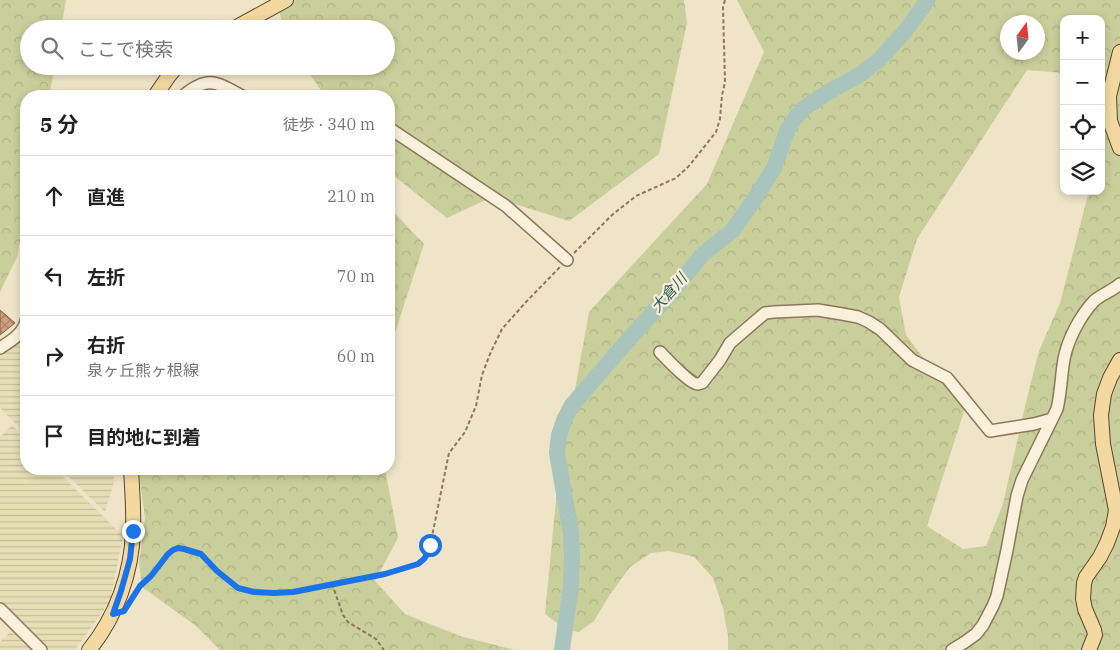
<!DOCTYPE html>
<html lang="ja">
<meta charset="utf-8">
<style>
body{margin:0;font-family:"IBM Plex Serif","Noto Sans JP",serif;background:#f2f2f2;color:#222}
.controls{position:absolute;right:15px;top:15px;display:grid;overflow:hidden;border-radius:10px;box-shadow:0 2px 8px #0003}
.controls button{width:45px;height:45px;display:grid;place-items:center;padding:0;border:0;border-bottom:1px solid #e0e0e0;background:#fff;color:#222;font:25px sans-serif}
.compass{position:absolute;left:1000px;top:15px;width:45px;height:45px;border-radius:50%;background:#fff;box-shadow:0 2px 8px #0003;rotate:15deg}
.stop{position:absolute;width:15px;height:15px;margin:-11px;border:4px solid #1a73e8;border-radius:50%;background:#fff}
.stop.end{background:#1a73e8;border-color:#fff;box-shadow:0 1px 5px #0008}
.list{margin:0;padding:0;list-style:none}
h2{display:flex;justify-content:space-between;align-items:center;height:65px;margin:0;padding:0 20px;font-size:21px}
h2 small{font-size:16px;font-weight:400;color:#767676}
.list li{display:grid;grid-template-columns:32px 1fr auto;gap:15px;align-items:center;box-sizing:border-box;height:80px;padding:0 20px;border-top:1px solid #e0e0e0}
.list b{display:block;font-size:19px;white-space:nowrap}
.list p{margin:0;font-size:16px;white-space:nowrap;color:#767676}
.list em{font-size:16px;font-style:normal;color:#767676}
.icon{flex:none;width:28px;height:28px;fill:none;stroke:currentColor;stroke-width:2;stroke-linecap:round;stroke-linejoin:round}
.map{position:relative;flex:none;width:1120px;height:650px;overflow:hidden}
.search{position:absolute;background:#fff;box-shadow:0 2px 8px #0003;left:20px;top:20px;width:375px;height:55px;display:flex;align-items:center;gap:12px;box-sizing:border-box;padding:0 18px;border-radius:28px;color:#767676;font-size:19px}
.panel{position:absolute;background:#fff;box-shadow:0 2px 8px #0003;left:20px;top:90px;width:375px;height:385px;border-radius:20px}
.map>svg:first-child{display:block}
.farmland{fill:url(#farmland-rules)}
.forest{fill:url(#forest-crowns);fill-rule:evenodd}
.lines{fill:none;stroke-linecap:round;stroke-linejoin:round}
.river{stroke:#a9c4bc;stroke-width:16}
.building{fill:url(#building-cross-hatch);stroke:#8d5f41}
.minor-casing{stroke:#8d765c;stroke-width:14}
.major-casing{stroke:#5b4430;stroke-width:16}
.path{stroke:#8d765c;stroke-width:2;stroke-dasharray:4 2.5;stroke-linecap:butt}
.minor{stroke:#faf1dc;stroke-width:11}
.major{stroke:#f3d9a0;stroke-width:14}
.route{stroke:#1a73e8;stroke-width:6}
.labels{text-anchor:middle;stroke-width:4.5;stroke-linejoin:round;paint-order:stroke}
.water-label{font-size:15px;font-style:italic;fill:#2f5d5a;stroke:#f7eed8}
</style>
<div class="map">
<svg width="1120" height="650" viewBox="0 0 1120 650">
<defs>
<pattern id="farmland-rules" width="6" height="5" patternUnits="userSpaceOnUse" patternTransform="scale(1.25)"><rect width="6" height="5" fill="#e6deb5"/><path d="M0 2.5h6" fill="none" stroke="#c6bf9b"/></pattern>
<pattern id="forest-crowns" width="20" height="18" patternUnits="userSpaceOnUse" patternTransform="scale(1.25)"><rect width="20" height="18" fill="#c9cf9b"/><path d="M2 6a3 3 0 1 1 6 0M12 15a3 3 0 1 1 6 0" fill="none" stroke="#aeb285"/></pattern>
<pattern id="building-cross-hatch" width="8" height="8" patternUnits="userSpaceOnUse" patternTransform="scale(1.25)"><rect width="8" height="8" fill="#cf9f7d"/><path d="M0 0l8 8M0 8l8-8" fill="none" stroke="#a98266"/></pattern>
</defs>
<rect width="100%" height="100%" fill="#f0e4c8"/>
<!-- farmland -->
<path class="farmland" d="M26 331V434L0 408V358Z
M12 425 26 440V469H55L123 536 110 601 75 650H49L0 600V437Z
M61 469H113L114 482 105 512Z
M13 629 34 650H0V642Z"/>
<!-- forest -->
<path class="forest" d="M0 0H66L61 29H29V66H55L49 96H26V211L17 257 0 292Z
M277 0H684L687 23 659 154 569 221 492 197 447 218 389 172V96H325L304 66H386V29H283Z
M737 0H1120V650H728V636L723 608 713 578 694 557 669 551 651 553 630 567 609 596 594 621 579 632 566 630 545 614 557 489 589 312 707 184 764 52ZM1064 19H1101V84L1105 86 1113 100 1101 145V191H1089L1060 303 1039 351 1026 402 1003 504 986 546 963 549 927 526 970 393 934 372 906 335 899 297 917 239 1027 70 1064 73ZM1008 22H1038V52H1008Z
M389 207 424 244 389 351Z
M139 469H385L398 538 375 581 405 614 460 636 515 650H220L196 626 142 587 139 563 145 518 140 481Z"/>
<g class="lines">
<!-- river -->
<path class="river" d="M562 650 571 585 572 556 571 533 557 453 559 435 565 418 572 405 629 339 671 293 703 254 732 231 752 203 774 168 787 131 797 115 807 106 830 91 861 74 880 59 906 30 928 0"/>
</g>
<!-- building -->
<path class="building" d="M0 310 15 323 0 335Z"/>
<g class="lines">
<defs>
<path id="minor" d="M183 96C208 75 216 82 242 96
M389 128 506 206 567 260
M0 348C11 341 23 334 26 321
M660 352C666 358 691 385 698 384 699 384 700 383 702 383L720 360 730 343 765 313 774 312 818 310 842 314 858 317 869 322 880 329 912 360 947 378 990 431 1034 424 1052 419
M0 609 41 650
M952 650 965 642 976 634 983 625 993 606 997 596 1007 550 1017 496 1022 480 1057 409C1061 393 1061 376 1064 359 1068 339 1080 316 1094 301 1102 294 1112 291 1120 284"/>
<path id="major" d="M233 29 286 0
M1120 52 1109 96 1110 121 1120 148
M155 96 168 77 177 66
M89 650C116 617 132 573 133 530 134 510 132 489 131 469
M1089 650 1095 635 1094 630 1085 609 1083 599 1084 583 1086 577 1100 557 1107 543 1113 527 1116 510 1103 444 1101 415 1104 394 1110 378 1120 360"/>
</defs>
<!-- minor casing -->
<use href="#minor" class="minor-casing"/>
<!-- major casing -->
<use href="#major" class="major-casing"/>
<!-- path -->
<path class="path" d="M574 253 612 215 636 196 676 178 689 166 716 132 720 119 722 95 725 82 723 7 725 0
M332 584 343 615 348 622 376 639 384 650
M131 600 140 585 151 575 168 554 173 550 178 548 184 549 201 554 217 571 238 587 254 592 275 593 293 592 385 574 418 564 424 559 429 551 449 453 465 432 476 406 482 375 490 354 502 329 525 303 560 267"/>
<!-- minor -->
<use href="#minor" class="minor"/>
<!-- major -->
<use href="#major" class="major"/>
</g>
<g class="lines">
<!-- route -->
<path class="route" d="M133 531 130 559 121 591 113 614 124 611 140 586 151 576 168 554 173 550 178 548 184 549 201 554 217 571 238 588 254 592 274 593 293 592 385 574 418 564 424 559 429 551 430 545"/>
</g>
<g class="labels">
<!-- water labels -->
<g class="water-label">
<text transform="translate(669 293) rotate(-49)" y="5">大倉川</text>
</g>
</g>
</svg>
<div class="controls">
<button>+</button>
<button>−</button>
<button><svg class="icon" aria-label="locate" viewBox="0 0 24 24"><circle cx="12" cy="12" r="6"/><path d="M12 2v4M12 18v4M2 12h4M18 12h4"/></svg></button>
<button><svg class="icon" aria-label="layers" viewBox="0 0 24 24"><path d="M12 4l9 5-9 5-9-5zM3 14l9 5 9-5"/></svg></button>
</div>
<svg class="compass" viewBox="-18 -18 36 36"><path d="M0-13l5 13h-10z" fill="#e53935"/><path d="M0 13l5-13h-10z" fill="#767676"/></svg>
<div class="stop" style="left:430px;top:545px"></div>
<div class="stop end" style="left:133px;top:531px"></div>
<div class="search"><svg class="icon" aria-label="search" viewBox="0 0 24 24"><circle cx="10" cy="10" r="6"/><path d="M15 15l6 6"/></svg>ここで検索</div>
<section class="panel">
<h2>5 分<small>徒歩 · 340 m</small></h2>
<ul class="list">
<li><svg class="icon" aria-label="ahead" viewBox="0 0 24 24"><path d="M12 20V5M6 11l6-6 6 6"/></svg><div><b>直進</b></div><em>210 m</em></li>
<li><svg class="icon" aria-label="left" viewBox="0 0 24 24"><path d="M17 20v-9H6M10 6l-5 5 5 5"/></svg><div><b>左折</b></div><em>70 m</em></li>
<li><svg class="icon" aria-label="right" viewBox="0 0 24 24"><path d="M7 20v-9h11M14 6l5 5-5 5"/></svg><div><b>右折</b><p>泉ヶ丘熊ヶ根線</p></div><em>60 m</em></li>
<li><svg class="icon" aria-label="arrive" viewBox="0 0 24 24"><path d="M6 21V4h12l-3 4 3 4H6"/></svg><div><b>目的地に到着</b></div></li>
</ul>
</section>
</div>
